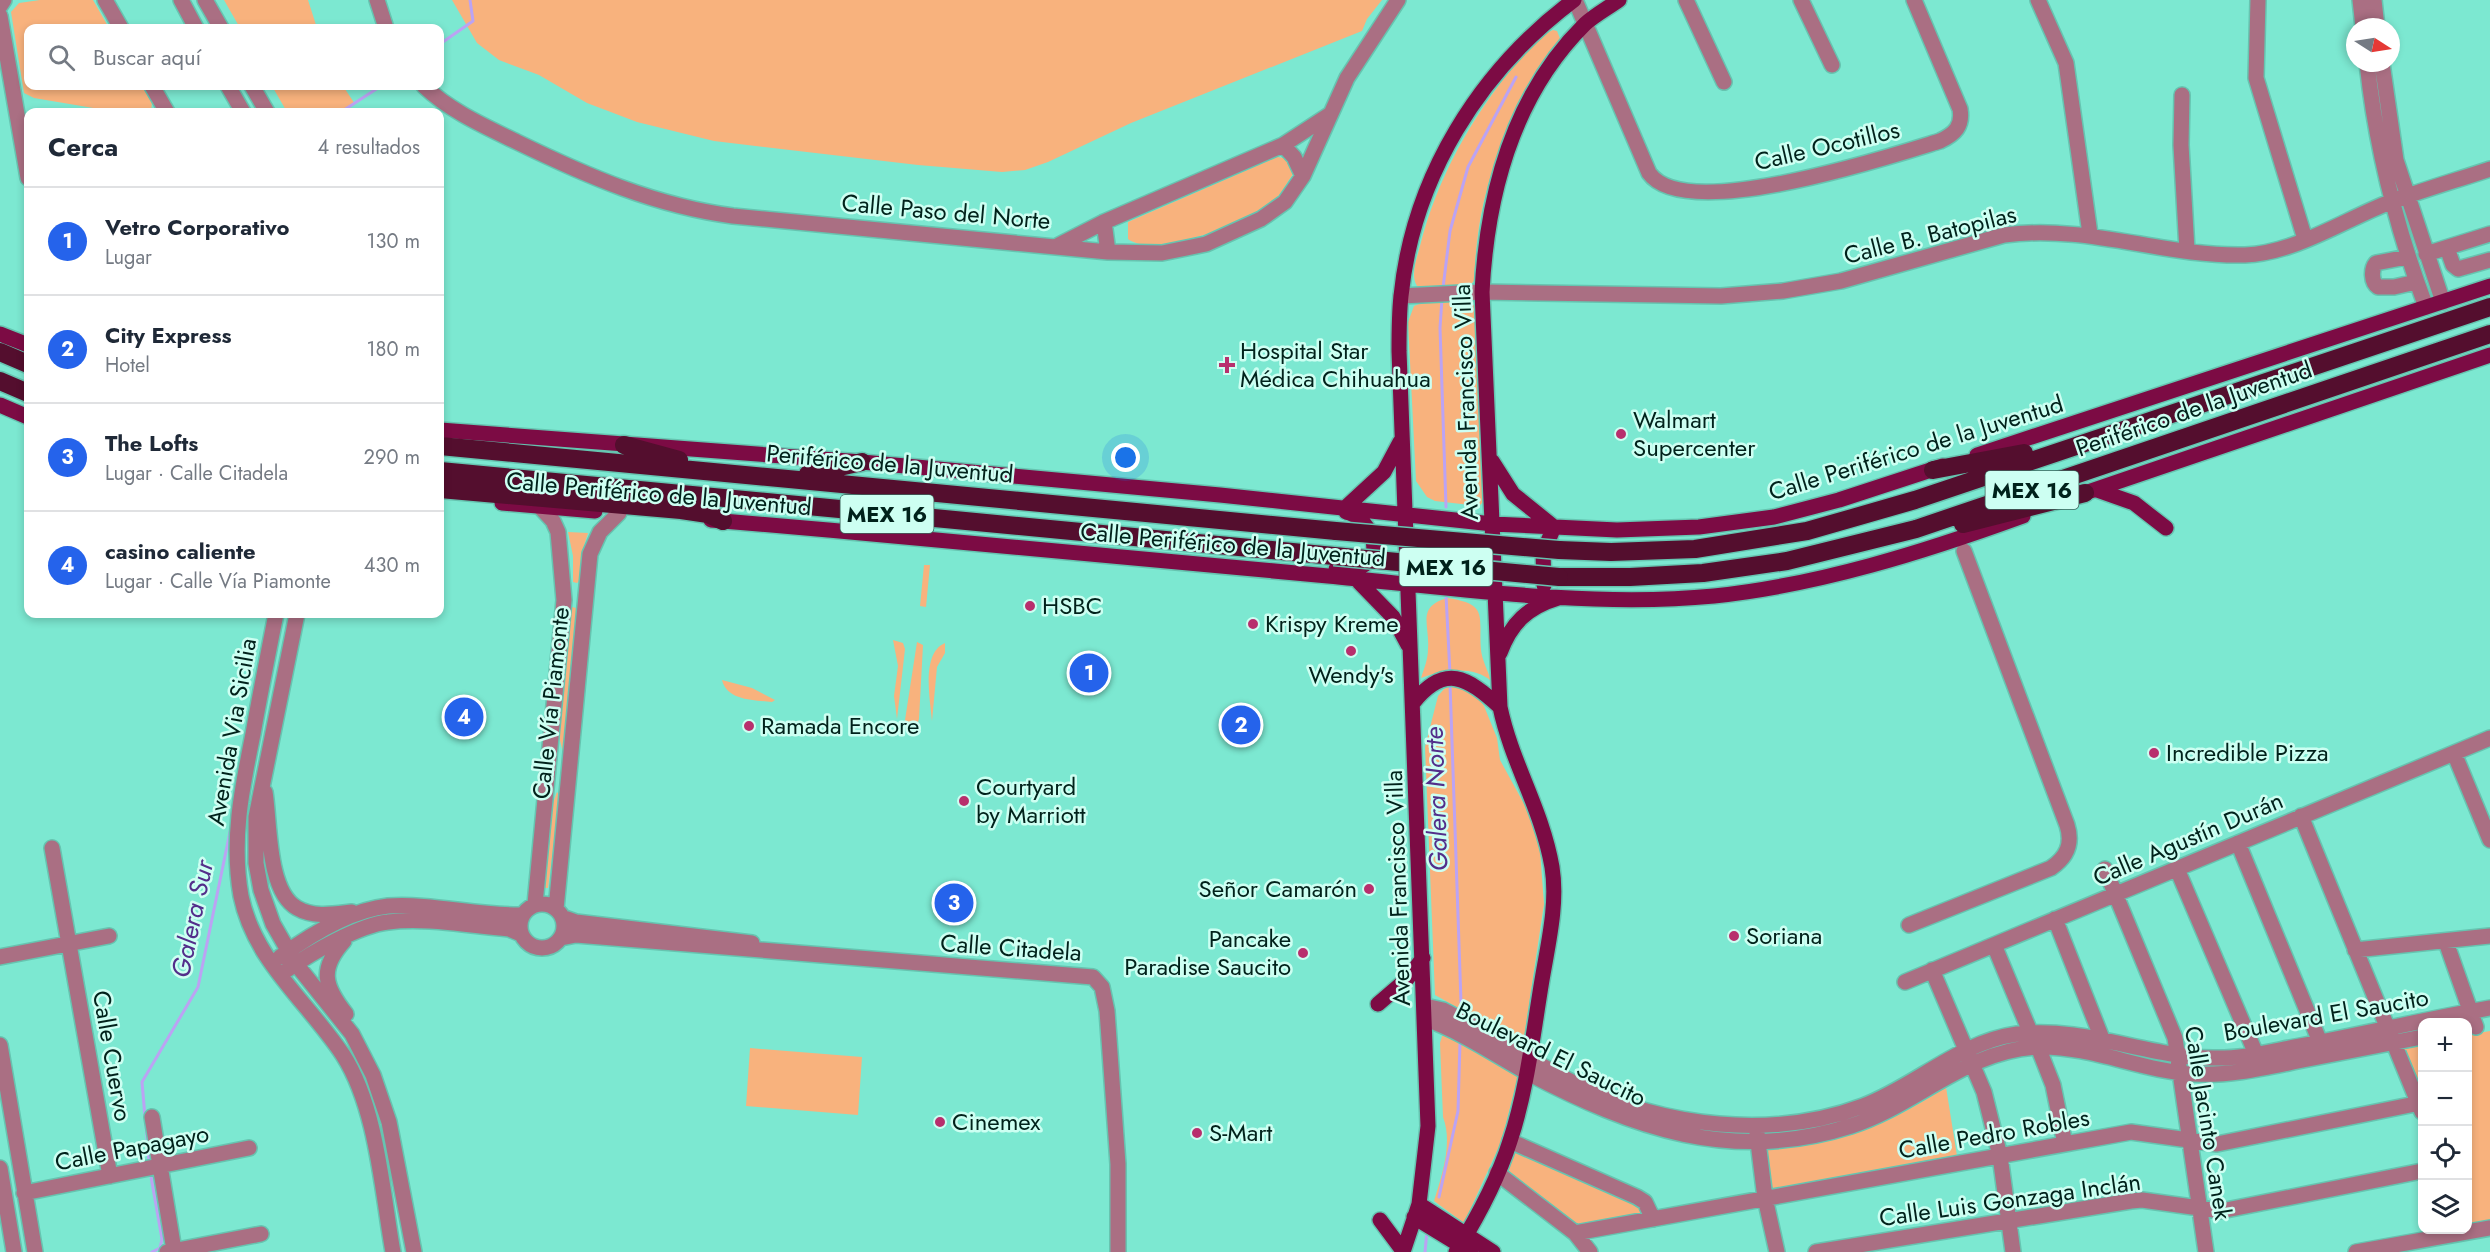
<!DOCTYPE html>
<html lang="es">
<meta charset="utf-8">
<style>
body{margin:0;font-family:Jost,sans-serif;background:#f6f6f7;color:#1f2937}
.controls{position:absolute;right:18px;bottom:18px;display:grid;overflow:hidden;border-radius:12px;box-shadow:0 3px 9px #0003}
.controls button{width:54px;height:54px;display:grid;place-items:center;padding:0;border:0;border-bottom:2px solid #e0e1e3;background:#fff;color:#1f2937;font:30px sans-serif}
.compass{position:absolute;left:2346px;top:18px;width:54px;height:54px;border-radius:50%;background:#fff;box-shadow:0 3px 9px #0003;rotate:102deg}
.you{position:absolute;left:1126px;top:458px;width:21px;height:21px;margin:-15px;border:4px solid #fff;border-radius:50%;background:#1a73e8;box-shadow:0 0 0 9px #1a73e833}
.badge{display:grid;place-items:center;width:39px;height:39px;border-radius:50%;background:#2563eb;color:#fff;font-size:20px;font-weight:700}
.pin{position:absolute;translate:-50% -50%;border:3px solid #fff;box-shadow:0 2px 6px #0006}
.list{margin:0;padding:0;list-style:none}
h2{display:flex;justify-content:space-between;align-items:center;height:78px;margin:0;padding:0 24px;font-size:26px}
h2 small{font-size:20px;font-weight:400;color:#747a83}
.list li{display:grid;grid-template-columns:39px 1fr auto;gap:18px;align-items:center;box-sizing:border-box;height:108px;padding:0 24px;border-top:2px solid #e0e1e3}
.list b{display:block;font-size:22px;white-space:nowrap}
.list p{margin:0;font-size:20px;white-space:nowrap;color:#747a83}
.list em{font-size:20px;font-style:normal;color:#747a83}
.icon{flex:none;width:33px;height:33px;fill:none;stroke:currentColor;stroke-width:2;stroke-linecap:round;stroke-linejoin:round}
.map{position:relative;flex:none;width:2490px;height:1252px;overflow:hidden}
.search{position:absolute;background:#fff;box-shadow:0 3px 9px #0003;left:24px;top:24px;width:420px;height:66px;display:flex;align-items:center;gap:15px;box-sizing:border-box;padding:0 21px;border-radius:12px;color:#747a83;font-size:22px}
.panel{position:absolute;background:#fff;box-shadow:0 3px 9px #0003;left:24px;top:108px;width:420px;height:510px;border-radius:12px}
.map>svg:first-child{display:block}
.green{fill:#f8b27d}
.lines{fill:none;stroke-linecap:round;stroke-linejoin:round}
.stream{stroke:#bba3f3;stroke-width:3}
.minor-casing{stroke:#66c4b0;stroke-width:18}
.major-casing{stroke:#66c4b0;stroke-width:18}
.highway-casing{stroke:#66c4b0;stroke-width:21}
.minor{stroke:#aa6f83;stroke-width:15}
.major{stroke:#7c0b44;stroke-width:15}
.highway{stroke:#540e2e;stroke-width:18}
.highway-bridge-casing{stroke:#66c4b0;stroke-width:21;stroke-linecap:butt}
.highway-bridge{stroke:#540e2e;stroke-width:18}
.poi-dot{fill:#b82f6d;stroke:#cdfff2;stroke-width:2}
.labels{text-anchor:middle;stroke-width:5;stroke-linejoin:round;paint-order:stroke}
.shield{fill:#cdfff2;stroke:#3e645c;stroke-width:1.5}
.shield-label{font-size:22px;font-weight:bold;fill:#00221b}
.street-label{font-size:24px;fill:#00221b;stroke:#cdfff2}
.poi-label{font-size:24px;fill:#00221b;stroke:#cdfff2;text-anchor:start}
.water-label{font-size:26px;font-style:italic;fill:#532e8a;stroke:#cdfff2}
</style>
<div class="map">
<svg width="2490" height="1252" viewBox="0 0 2490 1252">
<rect width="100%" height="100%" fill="#7ce8d1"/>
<!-- green -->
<path class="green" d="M40 0H93L109 28H28V86H142L152 102 151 112H117L34 98 24 93 11 12 19 3Z
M224 0H308L317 28H240Z
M452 0H1382L1367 19 1362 31 1131 123 1048 162 1025 170 1002 172 918 165 714 141 637 122 587 103 539 75 499 60 477 43Z
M1553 30 1557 31 1561 41C1542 75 1518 109 1502 146 1483 189 1476 234 1474 281L1468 287 1417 286C1410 275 1417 258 1420 246 1437 179 1471 117 1516 64 1527 51 1537 37 1553 30Z
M272 86H343L355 104 341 112H287Z
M1277 157 1289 159 1294 173C1287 182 1281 195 1272 203 1251 222 1153 259 1128 239V222Z
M1427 301 1469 302 1475 306 1484 501 1479 506 1435 501 1427 497 1416 481 1408 322 1414 306Z
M568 532 588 533 582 552 580 580 577 583 573 582V556Z
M924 565H930L926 607 920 606Z
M1447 598C1490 604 1478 617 1481 650 1482 660 1488 671 1491 681 1474 665 1442 670 1421 678 1424 669 1428 659 1428 649 1430 625 1416 607 1447 598Z
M572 607 576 608 578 614 563 753 558 732 569 612Z
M893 640 903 643 905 649 897 719 894 696 898 666Z
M917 642 923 645 919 719 917 725 906 724 905 720Z
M945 643V653L937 667 932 721C930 699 921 653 945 643Z
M722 680 752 688 775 700 772 702C755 700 727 701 722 680Z
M1455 684 1473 691 1484 706 1497 738 1500 760 1529 813 1540 851 1544 904 1523 1044 1435 995 1425 747 1438 696 1444 689Z
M557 792 560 796 548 888H543L552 806Z
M2490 1031V1220L2468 1224V1035Z
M1442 1036H1448L1518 1077 1501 1142 1464 1223 1434 1201C1442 1175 1453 1143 1443 1117L1440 1043Z
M2422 1044V1097L2401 1048Z
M750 1048 862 1057 858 1115 746 1106Z
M1946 1087 1957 1156 1768 1190 1764 1148C1839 1144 1883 1128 1946 1087Z
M1515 1153H1525L1612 1195 1637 1202 1644 1214 1580 1226 1574 1224 1512 1175 1508 1169Z"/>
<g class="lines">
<!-- stream -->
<path class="stream" d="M440 44 473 21 470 0
M341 112 381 86
M1443 288 1450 231 1468 167 1516 77
M1442 298 1440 328 1446 507
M1446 595 1450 674
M1450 684 1461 1002
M145 1117 142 1082 198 987 231 827
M146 1124 149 1162
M150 1171 162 1239 160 1248 152 1252
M1439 1197 1458 1111 1460 1042
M1425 1252 1427 1231"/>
<defs>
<path id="minor" d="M105 0 121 28
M181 0 196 28
M205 0 221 28
M377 0 386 28
M1575 0 1649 173C1685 224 1888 157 1940 141 1955 134 1963 126 1960 109L1914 0
M1686 0 1724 82
M1801 0 1832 65
M2038 0 2066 63 2090 234
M2258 0 2256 78 2305 239
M2360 0 2363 27
M2374 0 2377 27
M0 6 4 0
M0 16 28 178
M2367 63C2376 148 2396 227 2426 307
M2382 63 2396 160 2443 302
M152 86 167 112
M228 86 243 112
M252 86 267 112
M424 86C450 111 484 126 517 142 587 176 656 206 733 216L1108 252 1162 253 1206 244 1261 219 1285 202 1303 176 1347 78 1398 0
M2182 95 2181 145 2187 250
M1283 145 1294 157 1303 176
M1104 222 1108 252
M1059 245 1104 222 1283 145 1329 115
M2447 248 2453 265 2458 269 2490 260
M2426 254 2490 234
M2407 257 2376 263C2371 269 2371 282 2378 287H2394L2416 282
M1401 296 1482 292 1721 296 1783 291 1841 281 2004 235C2089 224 2163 257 2245 255 2295 253 2344 220 2390 202 2423 190 2457 180 2490 169
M276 614C268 654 260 694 253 734 242 788 231 840 241 896 254 961 308 1002 343 1055 377 1108 382 1191 393 1252
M297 614 256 817V863L261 890 273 924 296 964 352 1034 373 1075 389 1122 414 1252
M2454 753 2490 840
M265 792C270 822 267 891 297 908 314 918 334 914 352 912
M2301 816 2422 1112
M2238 843 2320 1042
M52 848 110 1176
M2105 869 2175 1038 2206 1252
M2177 869 2256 1054
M520 926a22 22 0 1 1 44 0a22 22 0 1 1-44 0Z
M535 904 564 600 558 532 553 521 540 507
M556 909 590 554 600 532 619 513
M562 917 576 922 752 943
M2055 919 2103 1041
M1909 925 2051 868C2067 857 2073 844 2067 825L1964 551
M561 938 576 935 1093 977 1102 987 1107 1011 1118 1164V1252
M344 941C319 969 324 986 346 1014
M2446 942 2476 1027
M1994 945 2031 1034
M2355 950 2490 936
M0 957 109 936
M280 957C310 935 350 910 388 906 432 903 477 916 522 915
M287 970C311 953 359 925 388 922 426 917 470 926 509 929L521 934
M1932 970 1984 1092 2000 1156 2013 1252
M1905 982 2490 738
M1425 1006 1443 1010C1489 1033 1532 1062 1578 1085 1664 1127 1772 1140 1863 1106 1916 1086 1959 1042 2017 1034 2084 1026 2147 1057 2213 1058 2242 1059 2272 1051 2300 1046 2364 1034 2427 1019 2490 1008
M1426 1019C1462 1032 1494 1054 1528 1073 1633 1128 1732 1164 1851 1126 1915 1106 1968 1049 2039 1047 2092 1046 2142 1071 2194 1074 2230 1076 2264 1068 2298 1061 2340 1053 2381 1045 2422 1037
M0 1045 35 1252
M2038 1047 2053 1085 2065 1144
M152 1117 174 1250
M1757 1134 1765 1198 1777 1252
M1510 1141 1637 1197 1645 1202 1653 1219
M0 1168 14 1252
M1497 1173 1575 1233 1590 1252
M24 1193 249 1148
M1575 1233 2131 1132 2217 1144 2420 1103
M167 1252 261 1234
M1816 1252 2131 1201 2142 1200 2221 1211 2422 1171
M2356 1252 2490 1228"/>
<path id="major" d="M0 334 28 345
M0 405 28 417
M440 430 862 462 1220 495 1493 524 1617 530 1699 527 1774 517 1839 500 1943 466
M1977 455 2490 286
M1492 461 1513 494 1554 527 1543 553 1544 585
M2097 490 2134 503 2166 528
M2076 496 2490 355
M502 503 595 511
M1345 508 1384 472 1400 442
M711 520C917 537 1123 557 1328 576 1452 588 1590 608 1714 596 1819 585 1924 552 2023 516
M1336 569C1344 569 1353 571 1360 567 1388 555 1368 516 1346 512
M1357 580 1393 617 1408 645
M1500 653C1511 623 1528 607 1558 598
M1413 703C1445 663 1467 677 1500 707
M1378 1004 1407 979 1423 958
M1419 1204 1493 1252
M1414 1217 1471 1252
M1380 1220 1403 1251
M1403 1252 1419 1204 1428 1126 1399 351C1399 333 1399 314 1401 296 1413 177 1479 71 1574 0
M1456 1252C1477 1218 1498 1179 1510 1141 1527 1090 1533 1034 1542 980 1548 944 1558 904 1552 867 1542 809 1512 764 1500 707L1482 292C1487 195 1513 95 1585 24 1595 15 1608 8 1619 0"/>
<path id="highway" d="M0 352 28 364
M0 381 28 393
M624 445 679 460
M440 446 1336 531
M1933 470 2024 453
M440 471 1334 556
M808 474 862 462
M440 489 681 510 708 514 723 521
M1963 524 2085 493
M1559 550 1611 552 1695 549 1807 531 1915 500 2490 307
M1559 577H1630L1703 573 1787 561 1916 529 2490 334"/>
</defs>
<!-- minor casing -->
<use href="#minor" class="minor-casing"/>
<!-- major casing -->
<use href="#major" class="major-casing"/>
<!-- highway casing -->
<use href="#highway" class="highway-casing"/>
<!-- minor -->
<use href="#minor" class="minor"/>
<!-- major -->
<use href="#major" class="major"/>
<!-- highway -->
<use href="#highway" class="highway"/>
<defs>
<path id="highway-bridge" d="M1336 531 1559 550
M1334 556 1559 577"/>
</defs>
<!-- highway-bridge casing -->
<use href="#highway-bridge" class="highway-bridge-casing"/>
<!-- highway-bridge -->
<use href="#highway-bridge" class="highway-bridge"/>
</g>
<!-- markers -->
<g class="poi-dot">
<path d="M1224 356h6v6h6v6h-6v6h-6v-6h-6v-6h6z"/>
<circle cx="1621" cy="434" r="6"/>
<circle cx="1030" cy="606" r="6"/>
<circle cx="1253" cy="624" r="6"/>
<circle cx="1351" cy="651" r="6"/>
<circle cx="749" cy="726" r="6"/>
<circle cx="2154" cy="753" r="6"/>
<circle cx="964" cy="801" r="6"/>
<circle cx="1369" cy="889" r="6"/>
<circle cx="1734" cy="936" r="6"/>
<circle cx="1303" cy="953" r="6"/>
<circle cx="940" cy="1122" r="6"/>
<circle cx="1197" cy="1133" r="6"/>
</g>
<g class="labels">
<!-- shield labels -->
<g class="shield">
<rect x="1985.5" y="471" width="93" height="38" rx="4.5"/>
<rect x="840.5" y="495" width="93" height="38" rx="4.5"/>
<rect x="1399.5" y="548" width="93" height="38" rx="4.5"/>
</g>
<g class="shield-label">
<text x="2032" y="498">MEX 16</text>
<text x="887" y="522">MEX 16</text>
<text x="1446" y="575">MEX 16</text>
</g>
<!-- street labels -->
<g class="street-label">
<text transform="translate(1827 146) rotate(-13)" y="8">Calle Ocotillos</text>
<text transform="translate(946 212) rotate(5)" y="8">Calle Paso del Norte</text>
<text transform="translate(1930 235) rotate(-14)" y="8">Calle B. Batopilas</text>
<text transform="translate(1466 402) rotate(-92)" y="8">Avenida Francisco Villa</text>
<text transform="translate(2194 409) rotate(-19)" y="8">Periférico de la Juventud</text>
<text transform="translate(1916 448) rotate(-17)" y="8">Calle Periférico de la Juventud</text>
<text transform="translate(890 464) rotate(5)" y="8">Periférico de la Juventud</text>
<text transform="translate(659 494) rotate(5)" y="8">Calle Periférico de la Juventud</text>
<text transform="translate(1233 545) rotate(5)" y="8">Calle Periférico de la Juventud</text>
<text transform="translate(551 703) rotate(-84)" y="8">Calle Vía Piamonte</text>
<text transform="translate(232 732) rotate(-80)" y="8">Avenida Via Sicilia</text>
<text transform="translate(2188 839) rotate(-23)" y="8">Calle Agustín Durán</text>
<text transform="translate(1398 888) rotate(-92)" y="8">Avenida Francisco Villa</text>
<text transform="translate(1011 948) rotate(4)" y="8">Calle Citadela</text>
<text transform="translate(2326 1015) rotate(-10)" y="8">Boulevard El Saucito</text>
<text transform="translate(1551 1054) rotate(26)" y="8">Boulevard El Saucito</text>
<text transform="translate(112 1056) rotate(80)" y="8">Calle Cuervo</text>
<text transform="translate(2208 1123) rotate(81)" y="8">Calle Jacinto Canek</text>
<text transform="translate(1994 1134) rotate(-10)" y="8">Calle Pedro Robles</text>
<text transform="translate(132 1148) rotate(-11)" y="8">Calle Papagayo</text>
<text transform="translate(2010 1200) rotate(-8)" y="8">Calle Luis Gonzaga Inclán</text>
</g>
<!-- poi labels -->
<g class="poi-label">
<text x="1240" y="359">Hospital Star<tspan x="1240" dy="28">Médica Chihuahua</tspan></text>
<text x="1633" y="428">Walmart<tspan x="1633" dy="28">Supercenter</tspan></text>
<text x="1042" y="614">HSBC</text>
<text x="1265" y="632">Krispy Kreme</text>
<text x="1351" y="683" text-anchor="middle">Wendy's</text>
<text x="761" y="734">Ramada Encore</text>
<text x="2166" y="761">Incredible Pizza</text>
<text x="976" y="795">Courtyard<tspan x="976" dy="28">by Marriott</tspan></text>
<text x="1357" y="897" text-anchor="end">Señor Camarón</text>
<text x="1746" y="944">Soriana</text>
<text x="1291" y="947" text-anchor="end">Pancake<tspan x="1291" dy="28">Paradise Saucito</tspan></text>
<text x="952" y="1130">Cinemex</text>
<text x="1209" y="1141">S-Mart</text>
</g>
<!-- water labels -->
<g class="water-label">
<text transform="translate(1436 799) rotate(-92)" y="9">Galera Norte</text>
<text transform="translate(192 919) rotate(-78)" y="9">Galera Sur</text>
</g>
</g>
</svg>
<div class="controls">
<button>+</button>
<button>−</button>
<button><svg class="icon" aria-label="locate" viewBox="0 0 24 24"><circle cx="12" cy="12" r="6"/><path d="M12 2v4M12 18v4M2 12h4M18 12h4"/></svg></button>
<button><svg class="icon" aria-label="layers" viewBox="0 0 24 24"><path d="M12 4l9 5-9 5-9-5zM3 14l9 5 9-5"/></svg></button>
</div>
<svg class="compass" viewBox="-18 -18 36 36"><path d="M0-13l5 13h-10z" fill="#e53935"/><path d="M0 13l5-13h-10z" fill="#747a83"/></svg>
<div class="you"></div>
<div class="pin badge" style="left:1089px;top:673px">1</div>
<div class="pin badge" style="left:1241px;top:725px">2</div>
<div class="pin badge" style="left:954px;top:903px">3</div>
<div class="pin badge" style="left:464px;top:717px">4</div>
<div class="search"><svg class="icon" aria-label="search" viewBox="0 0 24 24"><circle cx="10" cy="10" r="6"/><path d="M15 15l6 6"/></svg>Buscar aquí</div>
<section class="panel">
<h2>Cerca<small>4 resultados</small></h2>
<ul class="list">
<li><span class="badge">1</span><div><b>Vetro Corporativo</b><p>Lugar</p></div><em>130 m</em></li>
<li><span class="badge">2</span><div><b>City Express</b><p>Hotel</p></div><em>180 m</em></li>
<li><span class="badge">3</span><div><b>The Lofts</b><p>Lugar · Calle Citadela</p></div><em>290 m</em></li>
<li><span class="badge">4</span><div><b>casino caliente</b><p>Lugar · Calle Vía Piamonte</p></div><em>430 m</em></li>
</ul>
</section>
</div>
